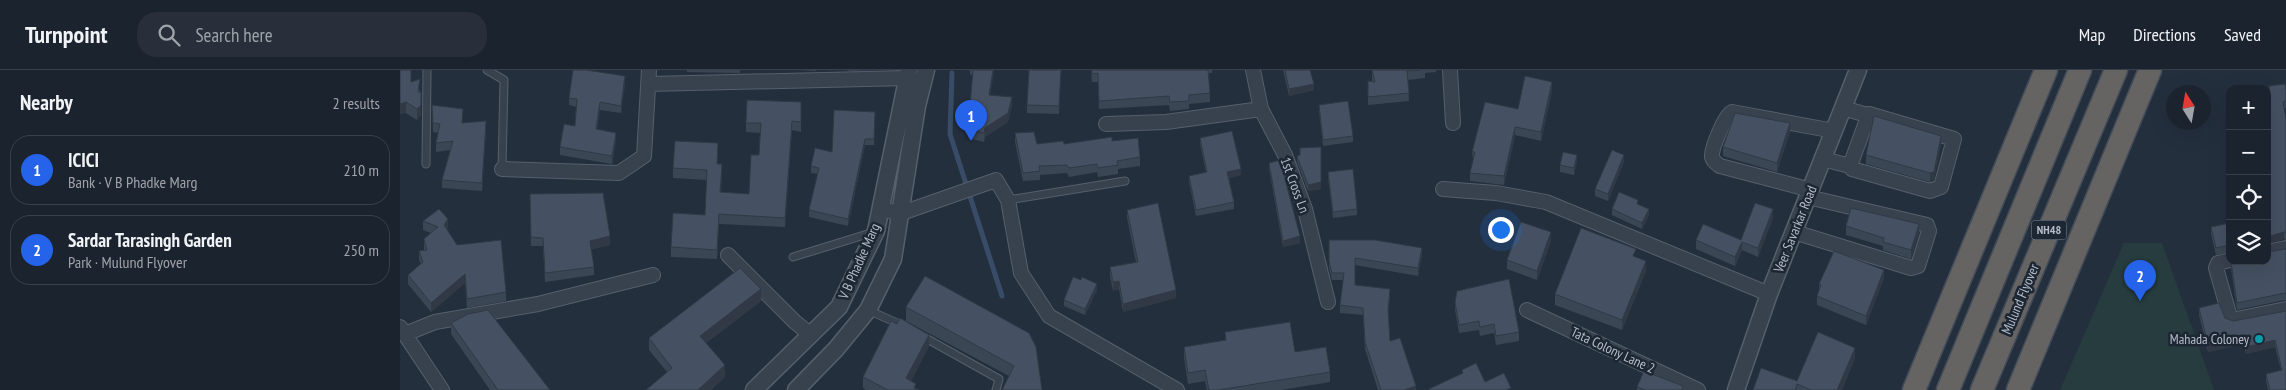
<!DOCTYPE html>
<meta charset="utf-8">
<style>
body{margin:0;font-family:"PT Sans Narrow",sans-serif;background:#282f3a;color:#f1f3f6}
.controls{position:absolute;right:15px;top:15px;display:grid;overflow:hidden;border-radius:10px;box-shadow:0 5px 20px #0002}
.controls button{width:45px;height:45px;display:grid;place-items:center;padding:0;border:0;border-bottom:1px solid #39404a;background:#1b232e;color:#f1f3f6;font:25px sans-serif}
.compass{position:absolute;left:1766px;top:15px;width:45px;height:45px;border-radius:50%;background:#1b232e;box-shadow:0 5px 20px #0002;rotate:349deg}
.you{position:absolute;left:1100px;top:159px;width:18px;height:18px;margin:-12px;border:4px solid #fff;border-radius:50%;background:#1a73e8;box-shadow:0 0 0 8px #1a73e833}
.badge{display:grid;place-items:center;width:32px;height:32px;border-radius:50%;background:#2563eb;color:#fff;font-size:16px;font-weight:700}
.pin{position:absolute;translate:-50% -41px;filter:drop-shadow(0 1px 2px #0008)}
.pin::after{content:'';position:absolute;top:26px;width:18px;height:15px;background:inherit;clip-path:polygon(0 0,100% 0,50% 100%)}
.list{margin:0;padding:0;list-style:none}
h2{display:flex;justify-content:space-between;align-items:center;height:65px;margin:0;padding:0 20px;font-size:21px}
h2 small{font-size:16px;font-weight:400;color:#a0a4aa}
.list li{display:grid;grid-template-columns:32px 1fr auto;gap:15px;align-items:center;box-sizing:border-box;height:70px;margin:0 10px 10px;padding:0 10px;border:1px solid #39404a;border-radius:20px}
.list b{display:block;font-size:19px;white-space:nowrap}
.list p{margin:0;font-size:16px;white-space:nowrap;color:#a0a4aa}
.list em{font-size:16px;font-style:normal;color:#a0a4aa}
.icon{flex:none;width:28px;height:28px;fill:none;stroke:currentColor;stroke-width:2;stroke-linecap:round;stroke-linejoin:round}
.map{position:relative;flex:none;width:1886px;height:320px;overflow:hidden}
header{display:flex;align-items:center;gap:30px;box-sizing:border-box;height:70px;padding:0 25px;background:#1b232e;border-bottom:1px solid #39404a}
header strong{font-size:24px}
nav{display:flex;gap:28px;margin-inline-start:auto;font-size:18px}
.search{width:350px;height:45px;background:#282f3a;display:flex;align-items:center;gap:12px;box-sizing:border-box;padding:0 18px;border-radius:20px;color:#a0a4aa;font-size:19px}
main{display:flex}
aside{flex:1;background:#1b232e}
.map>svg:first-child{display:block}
.green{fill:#263c3f}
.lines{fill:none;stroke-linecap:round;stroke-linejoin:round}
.stream{stroke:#394c67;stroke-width:5}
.service-casing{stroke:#565f6c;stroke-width:9}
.minor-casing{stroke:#565f6c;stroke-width:16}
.tertiary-casing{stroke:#565f6c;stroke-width:19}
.trunk-casing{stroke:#434c59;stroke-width:25}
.service{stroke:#38414e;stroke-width:7}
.minor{stroke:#38414e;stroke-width:14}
.tertiary{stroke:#38414e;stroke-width:16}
.trunk{stroke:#656462;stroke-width:22}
.wall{fill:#3b4654}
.shaded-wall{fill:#303945}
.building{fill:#455162;stroke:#303945}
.culture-dot{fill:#0f9aa8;stroke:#1d2633;stroke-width:2}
.labels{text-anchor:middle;stroke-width:5;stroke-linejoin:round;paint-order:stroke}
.shield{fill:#1d2633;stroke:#878f9c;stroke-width:1}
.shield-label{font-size:12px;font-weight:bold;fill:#b4bcc9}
.street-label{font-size:14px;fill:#b4bcc9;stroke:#1d2633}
.poi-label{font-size:14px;fill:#b4bcc9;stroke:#1d2633;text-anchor:end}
</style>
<header>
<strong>Turnpoint</strong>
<div class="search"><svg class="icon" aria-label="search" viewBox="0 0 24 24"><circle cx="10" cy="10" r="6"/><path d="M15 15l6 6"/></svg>Search here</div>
<nav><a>Map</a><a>Directions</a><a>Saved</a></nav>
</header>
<main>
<aside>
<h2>Nearby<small>2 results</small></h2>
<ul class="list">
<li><span class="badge">1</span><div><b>ICICI</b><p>Bank · V B Phadke Marg</p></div><em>210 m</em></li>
<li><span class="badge">2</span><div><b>Sardar Tarasingh Garden</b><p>Park · Mulund Flyover</p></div><em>250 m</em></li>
</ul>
</aside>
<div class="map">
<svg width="1886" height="320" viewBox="0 0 1886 320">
<rect width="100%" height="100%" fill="#242f3e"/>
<!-- green -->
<path class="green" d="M1724 173H1762L1814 320H1660Z"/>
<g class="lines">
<!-- stream -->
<path class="stream" d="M552 3 550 64 602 226"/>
<defs>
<path id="service" d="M87 0 104 10 102 99
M26 94 27 0
M608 130 725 111
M393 187 474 162
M468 240 506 257
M522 266 599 309 596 320"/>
<path id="minor" d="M853 0 861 39 885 85 905 139 928 232
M1050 0 1053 53
M249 14 508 8 516 11
M1443 38 1467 45
M1469 44 1554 69 1541 117 1530 121 1452 99 1450 96Z
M706 54 766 52 861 39
M1423 89 1450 96
M102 99 219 103 244 86 249 0
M1043 119 1096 123 1146 132 1369 224
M1411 120 1320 96C1317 94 1313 91 1312 87 1311 79 1325 45 1332 42L1434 61
M481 138 499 144 596 110 608 130 621 203 649 246 777 320
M1394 162 1511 198 1518 196 1529 161 1527 155 1408 127
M1867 182 1886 178
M328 185 395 252 411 265
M1830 190 1818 193 1816 198 1830 247 1832 250 1886 239
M1127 240 1298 320
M0 257 42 320
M5 264 35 252 138 234 253 205"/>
<path id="tertiary" d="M354 320 439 237 476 161 509 0
M396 320 436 279 468 240 493 189 517 36 526 0
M1336 320 1369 224 1458 0"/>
<path id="trunk" d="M1514 320 1646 0
M1548 320 1680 0
M1582 320 1716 0
M1618 320 1750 0"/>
</defs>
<!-- service casing -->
<use href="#service" class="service-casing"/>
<!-- minor casing -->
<use href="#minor" class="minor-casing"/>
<!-- tertiary casing -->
<use href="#tertiary" class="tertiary-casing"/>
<!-- trunk casing -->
<use href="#trunk" class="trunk-casing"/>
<!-- service -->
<use href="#service" class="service"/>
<!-- minor -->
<use href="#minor" class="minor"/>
<!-- tertiary -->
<use href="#tertiary" class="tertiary"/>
<!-- trunk -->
<use href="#trunk" class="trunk"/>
</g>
<!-- wall -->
<path class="wall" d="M0 0 11 12 20 20V22H21V45L17 50 6 43 0 44Z
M287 0H340V3L287 2Z
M400 0H416V1Z
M446 0H475L450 1Z
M570 0H594L590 26 612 35 608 52 585 67 584 72 568 68V60L573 5 570 4Z
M661 0 659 44 627 43V35Z
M691 0H812V3H809L810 32 789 34V39L770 41 769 35 699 39 698 12H692Z
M883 0H910L914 20 889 26Z
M972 0H1036V2L1025 3V8L1008 10 1009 31 968 35V11H972Z
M225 14 221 43 200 40 197 59 216 70 212 94 160 85V77L175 56 176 37 169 35V28Z
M1869 16 1886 21V38L1884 39 1886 49V170L1884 169 1867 174V144H1868L1867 140V22H1869Z
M1152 21 1141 71 1115 65 1104 115 1070 111V103L1073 90 1072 82 1118 39Z
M32 35 63 53 86 60 82 121 42 118V110L50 80 36 82V73L38 63 33 62Z
M919 35 953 66V72L923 76 919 41Z
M401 42V62L392 60 385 157 319 154 317 189 271 187V177L305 145 307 110 273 108V98L318 94 322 103 321 122 349 124 359 85 360 63 346 62V53Z
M475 42 474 75H465L448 156 409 147V140L418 104 411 103V96L432 82Z
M1390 62 1377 102 1323 86V77Z
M615 63 637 74H664L712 71 740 87V96L718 99V104L698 107 697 102 669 107 667 103 640 105V110L623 111 615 72Z
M800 68 841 105 829 108 834 132V139L796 146 789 112V106L806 103 800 74Z
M1541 74 1534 110 1530 112 1466 94V85Z
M900 78 921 119 908 121 897 92V86H900Z
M1177 91 1174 105 1160 102V95Z
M1224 92 1208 131 1195 126V119Z
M869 93 900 173 883 177 869 99Z
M928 102 957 139V145L933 148 928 108Z
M130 124 210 175 191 179 194 197V205L145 212 143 176H131Z
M1238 134 1249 145 1242 159 1212 145V139Z
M727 140 776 228 723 242 719 219 713 221 710 206V197L736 192 727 148Z
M1373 148 1358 187 1342 180 1335 196 1296 179V170H1341Z
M23 151 48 157 47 159 57 175 106 222V231L67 238 65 213 31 242 8 214V205L21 194 19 190V181L24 180V169L31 163 23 160Z
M1830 153V182L1816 185 1811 164V157Z
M1446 156 1519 162 1511 189 1483 180V176L1446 165Z
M929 170 1022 185 1018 206 955 195V215L990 226 988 244 990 271 1016 320H978L965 279 963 245 940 243V235L943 210H932L929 198Z
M1151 171 1137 210 1107 199V190Z
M1886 179V231L1885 230 1837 240 1831 199V192Z
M1236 187 1246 201 1222 260 1155 235V224Z
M1484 208 1466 255 1417 235V226L1419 220V214Z
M681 210 697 220 685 245 664 236V230Z
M361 231 306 273 325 307 311 320H246L267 302 249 280V268Z
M1055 232 1119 262V271L1096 275 1094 263 1080 266 1079 260 1059 263 1055 240Z
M506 237 636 277 609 306 506 251Z
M1799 238 1833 251 1886 241V320H1868L1866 311V304L1881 300 1875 277 1846 284 1843 274 1808 282 1799 245Z
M51 253 150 320H90L51 264Z
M825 262 895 282 930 302V312L881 320H807L805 311 788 314 784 288V277L825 271Z
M529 276 511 311 516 319 519 320H466L463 318V307Z
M1455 288 1442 320H1353L1397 311Z
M1237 317 1283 320H1237Z"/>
<!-- shaded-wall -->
<path class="shaded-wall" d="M593 0H594L589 34V25Z
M225 6V14L221 43V36Z
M1152 12V21L1141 71V62Z
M914 14V20L889 26V19Z
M612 27V35L608 52 585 67 584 72 585 58Z
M6 32V43L0 44V34Z
M200 32V40L196 67V59Z
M21 35V45L17 50V39Z
M86 51V60L82 121V113Z
M392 51V60L385 157V148Z
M1390 53V62L1377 102V93Z
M1115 57V65L1104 115V106Z
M216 63V70L212 94V86Z
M1541 66V74L1534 110 1530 112V103Z
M465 69V75L448 156V149Z
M1177 85V91L1174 105V98Z
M1224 85V92L1208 131V124Z
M841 99V105L827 109V102Z
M921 112V119L908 121V115Z
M1249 139V145L1242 159V153Z
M1373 139V148L1358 187V178Z
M319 144V154L317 189V180Z
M48 149V157L44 164V155Z
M1519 154V162L1511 189V180Z
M1151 162V171L1137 210V201Z
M1884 162V169L1867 174V167Z
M210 166V175L190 180V171Z
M900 166V173L883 177V171Z
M1342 172V180L1335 196V187Z
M1022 178V185L1018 206V198Z
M1246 191V201L1222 260V250Z
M1484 200V208L1466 255V246Z
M65 204V213L31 242V233Z
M719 211V219L713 221V212Z
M697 214V220L685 245V239Z
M361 219V231L300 277V266Z
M990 219V226L988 246V239Z
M776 220V228L723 242V234Z
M529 265V276L506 320V308Z
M1843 267V274L1808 282V275Z
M1875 270V277L1846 284V277Z
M1455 278V288L1442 320H1437Z
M325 295V307L311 320H298Z
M1016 316V320H1004Z"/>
<!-- building -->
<path class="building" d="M0 0H11V12L20 9 18 22H21V35L17 39 6 32 0 34Z
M173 0H186L225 6 221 36 200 32 196 59 216 63 212 86 160 77 164 54 175 56 177 29 169 28Z
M573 0H593L589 25 612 27 608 43 585 58 584 63 568 60Z
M629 0H661L659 36 627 35Z
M692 0H808L810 23 789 25V31L770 32 769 26 699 31 698 3 692 4Z
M885 0H910L914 14 889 19Z
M972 0H1021L1007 1 1009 23 968 27V11L975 12Z
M1125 6 1152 12 1141 62 1115 57 1104 106 1070 103 1075 82H1072L1085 32 1118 39Z
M1885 14 1886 21V31L1883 32 1886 49V163L1884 162 1867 167V144H1869L1867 132V22H1870L1869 16Z
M347 30 401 32V52L392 51 385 148 319 144 317 180 271 177 273 143 305 145 307 100 273 98 275 71 318 73 317 94H322L320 122 349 124 351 85H359L361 53H346Z
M948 31 953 66 923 70 919 35Z
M32 35 63 39 62 53 86 51 82 113 42 110 53 71 36 73 40 54 33 53Z
M434 40 475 42 474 69H465L448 149 409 140 419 98 411 96 415 78 432 82Z
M1335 43 1390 53 1377 93 1323 77Z
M1474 46 1541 66 1534 102 1530 103 1466 85Z
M832 61 841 99 827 102 834 132 796 140 789 106 807 102 800 68Z
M634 62 637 74 663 71 664 74 712 67V71L738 68 740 87 717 91 718 95 698 98 697 94 669 98 667 95 639 96 640 101 623 103 615 63Z
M921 77V112L908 115 897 86 900 85V78Z
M1212 80 1224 85 1208 124 1195 119Z
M1163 82 1177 85 1174 98 1160 95Z
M880 90 900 166 883 171 869 93Z
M953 99 957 139 933 142 928 102Z
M1219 122 1238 130 1237 134 1249 139 1242 153 1212 139Z
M203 123 210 166 190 171 194 197 145 203 143 168 131 167 130 124Z
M758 133 776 220 723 234 719 211 713 212 710 197 738 192 727 140Z
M1355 133 1373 139 1358 178 1342 172 1335 187 1296 170 1303 154 1341 170Z
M1451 138 1519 154 1511 180 1483 172 1484 168 1446 156Z
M39 139 48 149 44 155 57 175 101 170 106 222 67 229 65 204 31 233 8 205 23 192 19 181 27 180 24 169 38 157 23 151Z
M1121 152 1151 162 1137 201 1107 190Z
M1830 153V175L1816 178 1811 157Z
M1181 158 1236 179 1233 186 1246 191 1222 250 1155 224Z
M929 170H975L1022 178 1018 198 955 188V215L990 219 988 239 990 271 1000 268 1016 316 1004 320H981L965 272 963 238 940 235 944 203H932L929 191Z
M1886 179V224L1885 223 1837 233 1831 192 1867 191V182Z
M1434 181 1484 200 1466 246 1417 226 1421 215 1419 214Z
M340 198 361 219 300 266 325 295 298 320H246L272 298 249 268Z
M525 206 629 263 636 277 642 320H602L614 296 506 237Z
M673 207 681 210 682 207 697 214 685 239 664 230Z
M1109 209 1119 262 1096 266 1094 254 1080 257 1079 251 1059 255 1055 232 1057 221Z
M1819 233 1825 248 1833 251 1886 241V320H1870L1866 304 1882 300 1875 270 1846 277 1843 267 1808 275 1799 238Z
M88 240 150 320H98L51 253 68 244Z
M500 248 529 265 506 308 516 314 514 318 519 320H488L463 307 491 251 497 254Z
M890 252 895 282 926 277 930 302 818 320H809L805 300 788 303 784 277 826 270 825 262Z
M1418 262 1455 278 1437 320H1411L1397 314 1395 320H1353L1361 298 1397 311Z
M1076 293 1085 312 1104 303 1111 318 1106 320H1029V319L1063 303 1062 300Z
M1244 301 1283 316 1282 320H1246L1237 317Z"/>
<!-- markers -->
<circle class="culture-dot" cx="1859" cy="269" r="5"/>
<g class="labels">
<!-- shield labels -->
<rect class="shield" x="1631.5" y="150.5" width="35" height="19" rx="4"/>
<g class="shield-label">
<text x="1649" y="164">NH48</text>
</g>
<!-- street labels -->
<g class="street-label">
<text transform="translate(895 115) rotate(70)" y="5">1st Cross Ln</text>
<text transform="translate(1395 159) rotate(-68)" y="5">Veer Savarkar Road</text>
<text transform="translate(459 191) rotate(-66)" y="5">V B Phadke Marg</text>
<text transform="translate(1620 229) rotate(-67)" y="5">Mulund Flyover</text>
<text transform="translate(1213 280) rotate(25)" y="5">Tata Colony Lane 2</text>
</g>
<!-- poi labels -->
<g class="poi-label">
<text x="1849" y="274">Mahada Coloney</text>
</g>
</g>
</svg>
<div class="controls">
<button>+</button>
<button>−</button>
<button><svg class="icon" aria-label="locate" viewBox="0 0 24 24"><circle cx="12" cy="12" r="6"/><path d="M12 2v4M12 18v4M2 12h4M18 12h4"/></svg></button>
<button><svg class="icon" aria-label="layers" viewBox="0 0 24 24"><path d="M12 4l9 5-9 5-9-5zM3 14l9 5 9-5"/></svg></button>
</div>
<svg class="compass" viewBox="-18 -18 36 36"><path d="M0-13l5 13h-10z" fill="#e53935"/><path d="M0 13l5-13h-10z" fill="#a0a4aa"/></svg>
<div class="you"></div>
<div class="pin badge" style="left:571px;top:71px">1</div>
<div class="pin badge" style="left:1740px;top:231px">2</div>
</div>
</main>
